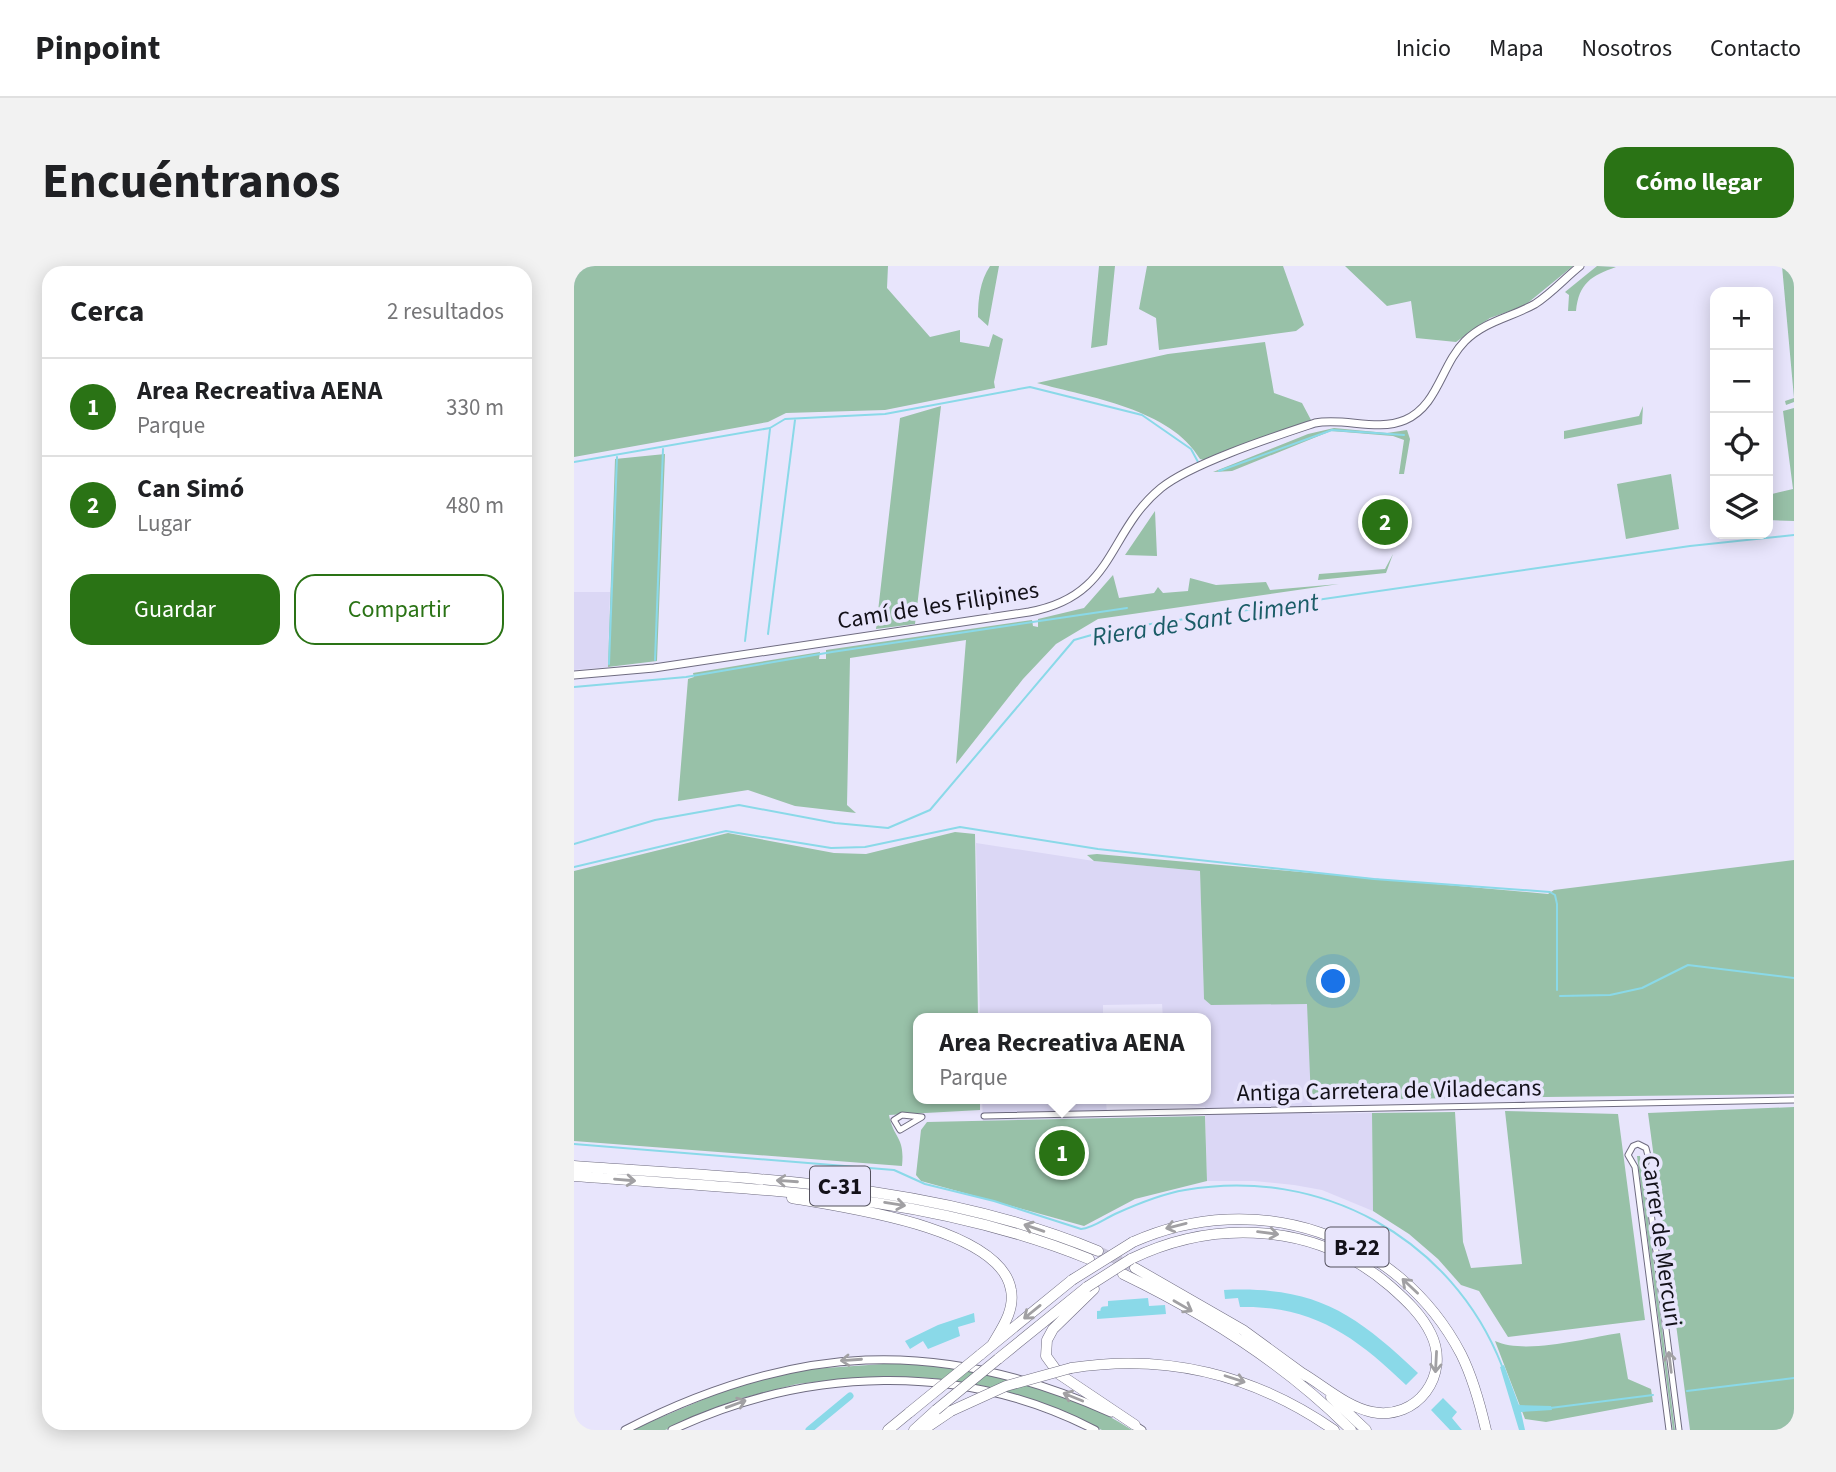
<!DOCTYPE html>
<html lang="es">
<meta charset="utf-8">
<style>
body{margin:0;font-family:"Source Sans 3",sans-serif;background:#f2f2f2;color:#202124}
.controls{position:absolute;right:21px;top:21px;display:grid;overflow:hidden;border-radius:14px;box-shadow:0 4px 18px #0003}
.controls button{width:63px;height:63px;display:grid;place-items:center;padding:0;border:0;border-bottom:2px solid #e0e0e0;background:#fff;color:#202124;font:35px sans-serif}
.you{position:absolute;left:760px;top:716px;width:24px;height:24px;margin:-18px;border:5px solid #fff;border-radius:50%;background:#1a73e8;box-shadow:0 0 0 10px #1a73e833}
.badge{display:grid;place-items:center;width:46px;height:46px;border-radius:50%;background:#2a7315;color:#fff;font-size:23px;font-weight:700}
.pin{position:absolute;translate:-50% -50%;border:4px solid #fff;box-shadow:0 2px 7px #0006}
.popup{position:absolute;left:339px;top:747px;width:298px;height:91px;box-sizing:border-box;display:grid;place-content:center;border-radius:14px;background:#fff;filter:drop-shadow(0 2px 5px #0005);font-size:23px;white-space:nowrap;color:#757577}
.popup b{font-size:26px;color:#202124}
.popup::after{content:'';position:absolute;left:50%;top:100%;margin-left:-14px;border:14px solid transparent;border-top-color:#fff}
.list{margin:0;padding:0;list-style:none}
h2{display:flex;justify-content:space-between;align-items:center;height:91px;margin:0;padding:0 28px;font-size:30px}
h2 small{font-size:23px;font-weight:400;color:#757577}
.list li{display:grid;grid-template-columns:46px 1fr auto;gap:21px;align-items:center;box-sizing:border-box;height:98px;padding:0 28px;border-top:2px solid #e0e0e0}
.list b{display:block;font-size:26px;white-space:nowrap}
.list p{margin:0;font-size:23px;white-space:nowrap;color:#757577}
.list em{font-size:23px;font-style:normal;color:#757577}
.actions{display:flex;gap:14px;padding:21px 28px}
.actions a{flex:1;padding:16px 0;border:2px solid #2a7315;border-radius:21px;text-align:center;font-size:24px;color:#2a7315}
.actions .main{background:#2a7315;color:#fff}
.icon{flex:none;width:38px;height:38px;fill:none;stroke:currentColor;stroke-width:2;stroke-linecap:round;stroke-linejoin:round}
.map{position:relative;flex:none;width:1220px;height:1164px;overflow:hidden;border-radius:21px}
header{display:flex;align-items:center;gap:42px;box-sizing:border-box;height:98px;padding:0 35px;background:#fff;border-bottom:2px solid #e0e0e0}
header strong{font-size:33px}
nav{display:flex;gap:38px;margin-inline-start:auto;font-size:24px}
.intro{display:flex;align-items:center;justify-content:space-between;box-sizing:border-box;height:168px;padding:0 42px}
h1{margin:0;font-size:49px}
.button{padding:18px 32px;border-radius:21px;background:#2a7315;color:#fff;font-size:24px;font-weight:700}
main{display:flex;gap:42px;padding:0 42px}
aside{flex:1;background:#fff;border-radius:21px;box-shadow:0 4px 18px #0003}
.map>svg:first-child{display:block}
.built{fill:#dbd7f5}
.green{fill:#98c1a8}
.water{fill:#8ad9e8}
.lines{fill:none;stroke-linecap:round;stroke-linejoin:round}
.stream{stroke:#8ad9e8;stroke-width:2}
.canal{stroke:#8ad9e8;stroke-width:7}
.highway-tunnel{stroke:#c8c5da;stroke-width:10;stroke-dasharray:10 5;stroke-linecap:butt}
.street-casing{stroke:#6f6c80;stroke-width:7}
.secondary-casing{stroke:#6f6c80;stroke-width:9}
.highway-casing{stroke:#6f6c80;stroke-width:11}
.street{stroke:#fff;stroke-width:5}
.secondary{stroke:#fff;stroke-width:7}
.highway{stroke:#fff;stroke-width:10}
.highway-bridge-casing{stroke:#6f6c80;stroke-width:11;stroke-linecap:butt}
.highway-bridge{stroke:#fff;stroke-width:10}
.oneway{stroke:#a1a0a3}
.labels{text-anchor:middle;stroke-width:7;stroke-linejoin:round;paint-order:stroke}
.shield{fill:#e8e5fc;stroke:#53515d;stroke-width:2}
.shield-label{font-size:23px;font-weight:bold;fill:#131119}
.street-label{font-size:24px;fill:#131119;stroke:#e8e5fc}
.water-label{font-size:26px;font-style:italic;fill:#1b5c67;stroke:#e8e5fc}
</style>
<header>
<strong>Pinpoint</strong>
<nav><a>Inicio</a><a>Mapa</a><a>Nosotros</a><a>Contacto</a></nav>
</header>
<div class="intro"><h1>Encuéntranos</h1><a class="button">Cómo llegar</a></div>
<main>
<aside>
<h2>Cerca<small>2 resultados</small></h2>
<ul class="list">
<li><span class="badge">1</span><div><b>Area Recreativa AENA</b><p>Parque</p></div><em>330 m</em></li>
<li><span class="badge">2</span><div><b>Can Simó</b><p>Lugar</p></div><em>480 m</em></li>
</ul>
<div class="actions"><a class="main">Guardar</a><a>Compartir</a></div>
</aside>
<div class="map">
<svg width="1220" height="1164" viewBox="0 0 1220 1164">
<rect width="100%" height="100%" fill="#e8e5fc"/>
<!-- built -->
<path class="built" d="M0 326H36L34 401 0 404Z
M402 577 520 595 626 605 630 733 736 732 738 848 798 847 799 945 748 924 720 919 680 915H633L631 841 593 836 592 833H632V752H589L588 738 529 739V752H406Z
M408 833H532L533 851 409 855Z"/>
<!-- green -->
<path class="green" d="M0 0H314L313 22 356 71 386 64V76L415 81 419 68 429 73 420 116 421 122 311 144 212 147 194 156 0 191Z
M416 0H425L414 60 404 51C404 33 406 15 416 0Z
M525 0H541L533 79 517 82Z
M573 0H709L730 59 722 65 585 84 582 52 565 43Z
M771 0H999L950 40 916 52 882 76 842 72 837 35 813 40Z
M1023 0 1042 1C1017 10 1005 17 1002 45H994L995 29 991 26Z
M1208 0H1220V136L1212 139 1211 135 1220 132Z
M691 76 700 127 728 137 737 154 633 195 626 193C597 143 514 131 463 117L594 88Z
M367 140 341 358 302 363 326 152Z
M1069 140 1068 158 990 173V165L1065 150Z
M1220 142V255L1194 254V229L1219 223 1209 145Z
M760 162 813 167 833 164 836 173 830 208H825L830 174 819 170 757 165 658 205 639 206 734 168Z
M91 188 83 395 34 401 41 193Z
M1097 208 1105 263 1052 273 1043 218Z
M581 245 583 290 551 289Z
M819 288 812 307 744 314 745 308 811 303Z
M539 309 545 332 580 327 584 321 589 327 614 325 616 312 642 319 692 316 696 324 765 318 524 353 482 378 449 413 382 498 392 374 276 392 273 539 282 547 221 540 174 524 104 535 114 413 120 411 119 407 246 386 245 393H252V384L458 354 459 360 464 361V353L510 342Z
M381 566 401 568 404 752H344V833H406V844L315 849C320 874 331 870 328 900L0 875V605L154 567 260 587 292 588Z
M523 588 974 628 980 624 1220 594V828L737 834 733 738 637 739 630 733 626 605 520 595 513 589Z
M1220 841V1164H1116L1074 847Z
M931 845 1044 848 1071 1054 934 1071 905 1025 887 1019 864 993 835 968 799 945 798 847 881 846 889 976 897 1002 948 998Z
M631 850 633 915 561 933 510 960 347 915 342 909 347 864 353 856Z
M1063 890H1066L1101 1164H1099Z
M1046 1067 1054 1113 1077 1123 1079 1136 972 1156 951 1153 921 1075C952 1089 1012 1072 1046 1067Z
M323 1097C403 1101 489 1119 558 1164H528L467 1137 409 1120 357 1112 321 1111 267 1113 223 1118 168 1132 91 1164H57L166 1118 223 1104Z"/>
<!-- water -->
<path class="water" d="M650 1024C741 1020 780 1046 844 1107L832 1119C782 1071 739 1039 666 1041L664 1032 651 1033Z
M574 1032 575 1040 591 1039 592 1048 523 1053V1045L534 1044V1035Z
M400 1047 401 1056 384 1061 386 1070 354 1083 349 1075 336 1083 331 1075 364 1059Z
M930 1099 945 1139 977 1140 978 1144 947 1146 951 1164H945L926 1101Z
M869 1132 883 1146 878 1152 888 1164H876L857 1144Z"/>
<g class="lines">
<!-- stream -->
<path class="stream" d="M0 196 196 162 211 153 311 148 456 121 568 149 617 183 624 196
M645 205 758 164 830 169
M194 368 221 154
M171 375 196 163
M81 394 89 183
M35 398 43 191
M0 421 112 411 258 386 553 342
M0 578 81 554 165 539 261 557 314 562 356 544 500 374 535 364 1116 280 1220 269
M0 601 152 565 257 582 291 581 386 561 524 583 800 613 976 626 981 629 983 638V724
M986 730 1036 729 1068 722 1114 699 1220 712
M0 878 320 904 351 918 420 935 507 963C519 962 530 953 541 948 563 938 587 928 611 924 746 900 878 972 928 1100
M1113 1125 1220 1112
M976 1142 1079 1129"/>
<!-- canal -->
<path class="canal" d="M530 1044 543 1043
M235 1164 276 1130"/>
<!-- highway-tunnel -->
<path class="highway-tunnel" d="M524 985 557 1000"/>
<defs>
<path id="street" d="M328 849 348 851 326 864 320 854Z
M410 850 1220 834
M1095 1164 1061 901 1054 889 1059 880 1064 878 1072 882 1074 890 1071 900 1105 1164"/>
<path id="secondary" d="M0 409 80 402 455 346C542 330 532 267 587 222 618 197 702 170 741 157 770 151 803 166 831 154 864 140 867 99 891 75 911 55 938 51 961 38 978 27 991 12 1006 0
M557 1157 568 1164
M51 1164C218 1078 364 1069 537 1147
M98 1164C232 1101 388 1095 521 1164"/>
<path id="highway" d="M0 900C178 913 357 916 524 985
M0 910C178 924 347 925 515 993
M218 932C270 941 427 962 437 1024 441 1044 428 1062 418 1079
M559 976C682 921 824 968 887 1088 899 1112 906 1138 912 1164
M557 993C642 952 743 957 816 1020 832 1034 848 1049 857 1068 877 1109 843 1155 798 1146 773 1141 750 1120 728 1107
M561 1002 669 1064 732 1110
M549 1008C632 1048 712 1099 777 1164
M520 1023 479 1063 473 1074 472 1090 485 1108 561 1159
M406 1089 498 1014
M424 1093 513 1021
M497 1102C592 1087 681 1109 760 1164
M757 1131 792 1164
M314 1164 336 1146
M340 1164 362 1144
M349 1164 377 1145"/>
</defs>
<!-- street casing -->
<use href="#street" class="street-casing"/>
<!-- secondary casing -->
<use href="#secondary" class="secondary-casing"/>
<!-- highway casing -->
<use href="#highway" class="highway-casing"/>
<!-- street -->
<use href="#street" class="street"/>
<!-- secondary -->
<use href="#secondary" class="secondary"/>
<!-- highway -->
<use href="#highway" class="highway"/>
<defs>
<path id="highway-bridge" d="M498 1014 559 976
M513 1021 557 993
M362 1144 424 1093
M377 1145 432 1120 497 1102
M336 1146 406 1089"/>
</defs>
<!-- highway-bridge casing -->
<use href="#highway-bridge" class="highway-bridge-casing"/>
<!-- highway-bridge -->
<use href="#highway-bridge" class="highway-bridge"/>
</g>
<!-- one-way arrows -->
<defs><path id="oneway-shaft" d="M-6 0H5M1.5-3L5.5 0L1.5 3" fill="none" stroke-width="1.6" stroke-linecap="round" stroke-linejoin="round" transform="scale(1.75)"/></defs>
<g class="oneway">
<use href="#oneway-shaft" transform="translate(51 914) rotate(5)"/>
<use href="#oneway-shaft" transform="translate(213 915) rotate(-176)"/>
<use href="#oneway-shaft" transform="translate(321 938) rotate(9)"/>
<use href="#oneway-shaft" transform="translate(602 960) rotate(166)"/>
<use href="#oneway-shaft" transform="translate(460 962) rotate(-161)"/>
<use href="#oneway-shaft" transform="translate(694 967) rotate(7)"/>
<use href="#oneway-shaft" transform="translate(836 1020) rotate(-137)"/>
<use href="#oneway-shaft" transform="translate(609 1040) rotate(30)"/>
<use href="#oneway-shaft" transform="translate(458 1046) rotate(141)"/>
<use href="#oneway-shaft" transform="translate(277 1094) rotate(176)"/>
<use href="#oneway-shaft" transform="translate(862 1096) rotate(93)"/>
<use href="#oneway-shaft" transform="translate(1096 1096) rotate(-97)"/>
<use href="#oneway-shaft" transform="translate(661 1113) rotate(18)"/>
<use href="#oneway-shaft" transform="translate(499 1131) rotate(-158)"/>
<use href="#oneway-shaft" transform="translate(162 1138) rotate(-20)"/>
</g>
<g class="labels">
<!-- shield labels -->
<g class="shield">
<rect x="236" y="900.5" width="60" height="39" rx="5"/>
<rect x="751.5" y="961.5" width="63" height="39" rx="5"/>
</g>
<g class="shield-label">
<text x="266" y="928">C-31</text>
<text x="783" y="989">B-22</text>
</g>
<!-- street labels -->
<g class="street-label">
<text transform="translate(364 339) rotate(-9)" y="8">Camí de les Filipines</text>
<text transform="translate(815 824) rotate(-1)" y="8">Antiga Carretera de Viladecans</text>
<text transform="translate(1088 975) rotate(82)" y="8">Carrer de Mercuri</text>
</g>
<!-- water labels -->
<g class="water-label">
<text transform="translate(631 353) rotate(-9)" y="9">Riera de Sant Climent</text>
</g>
</g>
</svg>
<div class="controls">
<button>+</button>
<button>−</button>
<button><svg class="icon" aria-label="locate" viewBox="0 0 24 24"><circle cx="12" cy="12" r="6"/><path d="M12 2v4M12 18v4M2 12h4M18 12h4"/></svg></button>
<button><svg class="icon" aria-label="layers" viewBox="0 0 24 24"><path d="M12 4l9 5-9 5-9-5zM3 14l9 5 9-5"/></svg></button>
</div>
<div class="you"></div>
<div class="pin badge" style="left:488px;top:887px">1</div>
<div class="popup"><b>Area Recreativa AENA</b>Parque</div>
<div class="pin badge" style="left:811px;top:256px">2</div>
</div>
</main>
